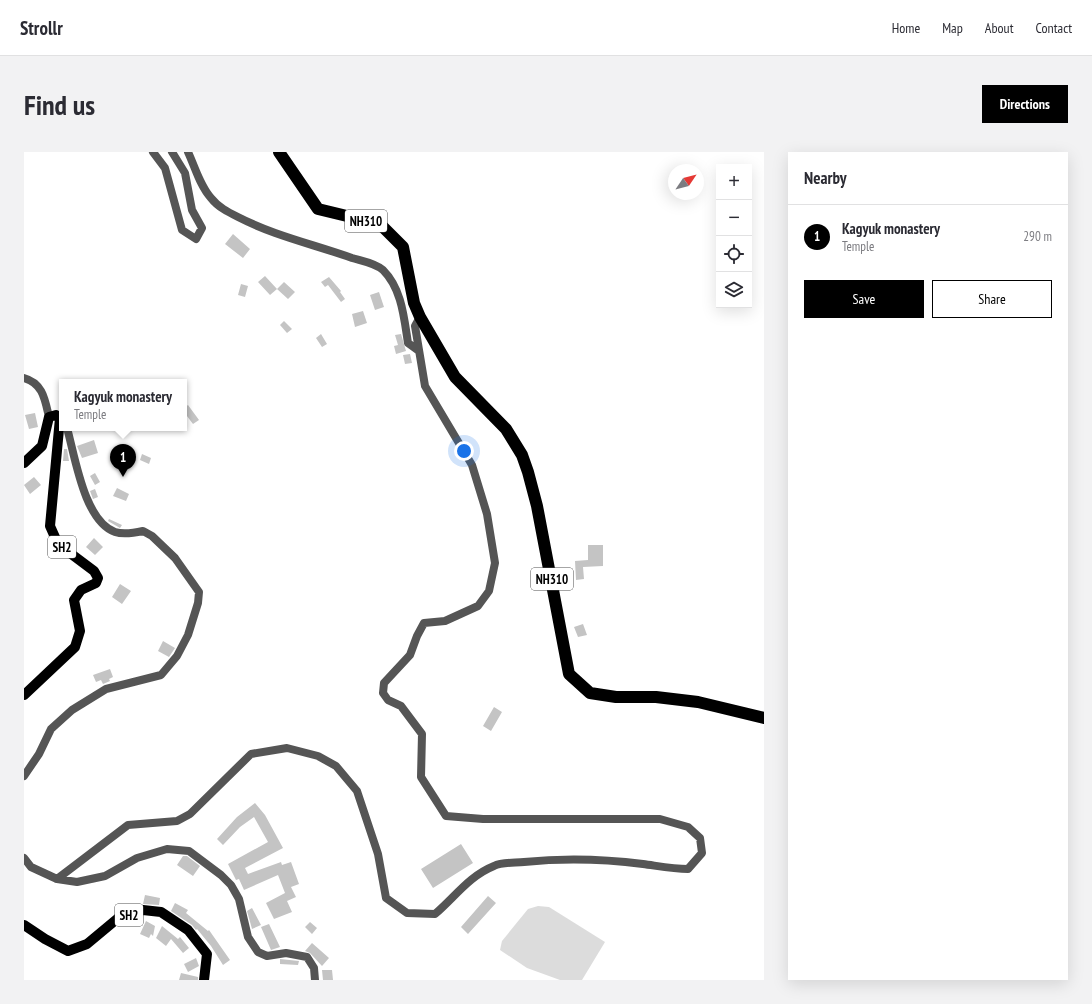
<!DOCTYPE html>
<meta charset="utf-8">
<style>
body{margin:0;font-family:"PT Sans Narrow",sans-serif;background:#f2f2f3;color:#2b2b33}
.controls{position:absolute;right:12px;top:12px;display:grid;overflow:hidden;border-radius:0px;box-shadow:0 4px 16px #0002}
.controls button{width:36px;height:36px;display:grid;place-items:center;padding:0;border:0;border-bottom:1px solid #e1e1e2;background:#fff;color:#2b2b33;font:20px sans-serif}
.compass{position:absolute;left:644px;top:12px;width:36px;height:36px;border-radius:50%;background:#fff;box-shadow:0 4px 16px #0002;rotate:55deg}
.you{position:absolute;left:440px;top:299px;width:14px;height:14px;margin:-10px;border:3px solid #fff;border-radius:50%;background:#1a73e8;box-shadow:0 0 0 6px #1a73e833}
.badge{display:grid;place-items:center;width:26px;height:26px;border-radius:50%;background:#000;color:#fff;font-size:13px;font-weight:700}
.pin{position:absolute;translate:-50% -33px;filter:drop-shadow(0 1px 2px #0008)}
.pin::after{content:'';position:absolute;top:21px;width:14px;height:12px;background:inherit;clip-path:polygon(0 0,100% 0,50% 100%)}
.popup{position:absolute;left:35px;top:227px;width:128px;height:52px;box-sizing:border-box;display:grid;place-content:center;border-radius:0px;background:#fff;filter:drop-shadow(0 1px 3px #0005);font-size:13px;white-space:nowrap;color:#7c7c81}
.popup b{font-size:15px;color:#2b2b33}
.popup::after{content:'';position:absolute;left:50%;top:100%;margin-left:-8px;border:8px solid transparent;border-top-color:#fff}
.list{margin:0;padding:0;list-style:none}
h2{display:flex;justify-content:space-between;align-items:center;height:52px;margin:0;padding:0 16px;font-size:17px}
h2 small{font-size:13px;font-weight:400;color:#7c7c81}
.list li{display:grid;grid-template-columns:26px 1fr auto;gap:12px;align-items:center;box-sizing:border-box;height:64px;padding:0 16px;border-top:1px solid #e1e1e2}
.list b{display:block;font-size:15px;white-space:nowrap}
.list p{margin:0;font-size:13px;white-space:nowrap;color:#7c7c81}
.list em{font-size:13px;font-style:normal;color:#7c7c81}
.actions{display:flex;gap:8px;padding:12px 16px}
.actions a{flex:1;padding:9px 0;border:1px solid #000;border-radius:0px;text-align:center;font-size:14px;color:#000}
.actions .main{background:#000;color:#fff}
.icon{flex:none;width:22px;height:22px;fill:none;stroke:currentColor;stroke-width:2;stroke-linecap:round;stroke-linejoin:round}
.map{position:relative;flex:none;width:740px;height:828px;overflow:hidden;border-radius:0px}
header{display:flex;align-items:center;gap:24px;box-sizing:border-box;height:56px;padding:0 20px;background:#fff;border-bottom:1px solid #e1e1e2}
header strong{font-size:19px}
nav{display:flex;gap:22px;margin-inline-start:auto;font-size:14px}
.intro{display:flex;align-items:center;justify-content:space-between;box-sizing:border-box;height:96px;padding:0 24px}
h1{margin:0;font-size:28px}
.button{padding:10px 18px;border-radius:0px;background:#000;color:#fff;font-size:14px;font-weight:700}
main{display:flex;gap:24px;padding:0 24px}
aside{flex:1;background:#fff;border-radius:0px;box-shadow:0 4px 16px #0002}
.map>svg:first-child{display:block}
.green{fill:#dcdcdc}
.building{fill:#c4c4c4}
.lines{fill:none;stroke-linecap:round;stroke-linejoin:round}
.minor{stroke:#555;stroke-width:8}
.major{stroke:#000;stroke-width:10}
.highway{stroke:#000;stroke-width:12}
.labels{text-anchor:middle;stroke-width:3.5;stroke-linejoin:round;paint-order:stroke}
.shield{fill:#fff;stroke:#4c4c4c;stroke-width:1}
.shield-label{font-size:13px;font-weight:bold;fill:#000}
</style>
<header>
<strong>Strollr</strong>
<nav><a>Home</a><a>Map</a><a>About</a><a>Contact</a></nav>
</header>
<div class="intro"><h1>Find us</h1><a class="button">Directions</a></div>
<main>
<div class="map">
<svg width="740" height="828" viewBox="0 0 740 828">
<rect width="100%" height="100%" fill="#fff"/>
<!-- green -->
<path class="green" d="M514 754 525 755 581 790 558 828H536L503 816 476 798 478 789 504 757Z"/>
<!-- building -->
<path class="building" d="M209 82 226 97 219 106 201 92Z
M241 124 253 137 246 143 234 130Z
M305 125 317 139 316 140 321 147 317 150 304 133 301 135 297 130Z
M260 130 271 140 264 147 253 137Z
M217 132 224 134 221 145 214 143Z
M355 140 360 155 351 158 346 143Z
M339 159 343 171 331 175 328 162Z
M260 169 268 177 263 181 256 173Z
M297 182 303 192 298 195 292 186Z
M377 182 382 199 372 202 370 194 374 193 371 183Z
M386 202 388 211 381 212 379 203Z
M164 253 175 268 169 272 160 260V256Z
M11 261 14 275 5 277 1 263Z
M70 288 74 301 58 306 53 294Z
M40 297H43L45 309H39Z
M118 302 127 306 125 312 116 308Z
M71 321 76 330 71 333 66 324Z
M10 325 17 333 6 342 0 333Z
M93 336 105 342 102 349 89 344Z
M71 337 74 345 69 347 66 339Z
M85 367 98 373 96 376 84 369Z
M70 386 79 395 71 403 62 395Z
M564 393H579V414L559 415 560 427 552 428 551 409 564 408Z
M96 432 107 439 98 452 88 445Z
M559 472 563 483 554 485 550 475Z
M139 489 151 496 145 505 134 499Z
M86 517 89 525 85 527 86 529 79 532 77 528 72 530 69 523Z
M470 555 478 560 467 579 459 574Z
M231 651 241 663 259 696 221 716 224 722 257 710 258 713 267 710 275 732 267 735 272 745 263 749 268 760 250 767 242 751 261 741 254 723 220 738 215 727 212 728 204 712 244 690 230 665 216 675 199 693 193 687 213 665Z
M437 692 449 711 409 736 397 717Z
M159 704H163L176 714 169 724 153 713Z
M121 743 136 746 135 753 119 752Z
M464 744 472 751 444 782 437 775Z
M151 751 164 758 162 761 184 779 185 778 206 808 199 813 187 794 173 777 172 778 168 773 147 759Z
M228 756 237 773 228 777 223 759Z
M122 769 131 774 129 784 127 782 125 786 116 782Z
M286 770 293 776 288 782 281 775Z
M245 772 256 795 247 798 237 775Z
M138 774 154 787 156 785 165 796 159 801 147 787 142 794 132 786Z
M288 791 305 806 298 814 286 801 281 799Z
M172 806 175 814 164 820 160 812Z
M256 807 275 809 274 813 256 812Z
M298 818H308L309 828H299Z
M157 821 174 825V828H155Z"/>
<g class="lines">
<!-- minor -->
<path class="minor" d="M129 0 141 16 158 78 172 87 178 76 168 58 161 21 148 0
M164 0C171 15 176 34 187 46 194 55 204 60 214 65 251 84 289 92 328 106 338 109 351 111 359 118 378 137 380 166 384 191L395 199
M0 226C19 231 21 248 25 265
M0 624 15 602 27 577 48 558 82 537 137 523 153 504 164 483 174 451 175 440 151 406 128 384 119 379C110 381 100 383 91 380 60 369 51 304 43 276
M0 706 7 715 33 727 104 673 153 669 166 662 227 602 263 596 294 604 312 614 333 639 354 702 362 746 383 761 411 762C431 745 445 724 470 714 478 710 491 711 500 710 539 706 580 707 619 712 634 714 649 717 664 717L678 701 676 686 664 675 636 667H459L422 664 397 625 398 582 377 554 364 548 359 541 360 531 386 503 393 484 400 471 421 469 454 454 465 439 471 411 463 362 448 313 401 234 391 174 396 165
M33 727 53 730 81 724 113 706 143 697 165 699 197 723 207 733 215 747 224 785 234 800 243 804 262 801 283 805 290 816 291 828"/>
<!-- major -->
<path class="major" d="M0 311 18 294 25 265 32 263 36 266 26 374 34 392 70 419 74 426 72 431 57 438 50 448 56 479 51 495 0 543
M0 773 21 787 44 799 63 792 93 767 119 758 137 760 164 778 183 802 180 828"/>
<!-- highway -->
<path class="highway" d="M255 0 294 57 356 72 379 95 390 151 396 165 431 225 482 277 498 303 504 320 513 354 545 522 566 541 592 545H632L674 550 740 566"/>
</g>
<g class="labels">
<!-- shield labels -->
<g class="shield">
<rect x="321" y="58" width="42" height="22" rx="3"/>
<rect x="24" y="384" width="28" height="22" rx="3"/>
<rect x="507" y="416" width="42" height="22" rx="3"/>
<rect x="91" y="752" width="28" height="22" rx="3"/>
</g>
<g class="shield-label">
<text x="342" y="74">NH310</text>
<text x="38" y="400">SH2</text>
<text x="528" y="432">NH310</text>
<text x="105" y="768">SH2</text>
</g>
</g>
</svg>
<div class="controls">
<button>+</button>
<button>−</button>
<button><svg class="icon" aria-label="locate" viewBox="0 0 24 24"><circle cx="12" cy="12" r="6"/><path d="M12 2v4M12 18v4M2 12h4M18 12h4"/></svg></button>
<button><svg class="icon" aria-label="layers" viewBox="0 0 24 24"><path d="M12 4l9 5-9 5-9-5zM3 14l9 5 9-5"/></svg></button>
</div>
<svg class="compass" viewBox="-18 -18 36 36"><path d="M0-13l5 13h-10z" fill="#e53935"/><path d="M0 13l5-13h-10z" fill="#7c7c81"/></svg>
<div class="you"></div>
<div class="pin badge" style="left:99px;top:325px">1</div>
<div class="popup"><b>Kagyuk monastery</b>Temple</div>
</div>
<aside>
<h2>Nearby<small></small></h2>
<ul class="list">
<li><span class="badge">1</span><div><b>Kagyuk monastery</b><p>Temple</p></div><em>290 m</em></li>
</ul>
<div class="actions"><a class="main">Save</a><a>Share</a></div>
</aside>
</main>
